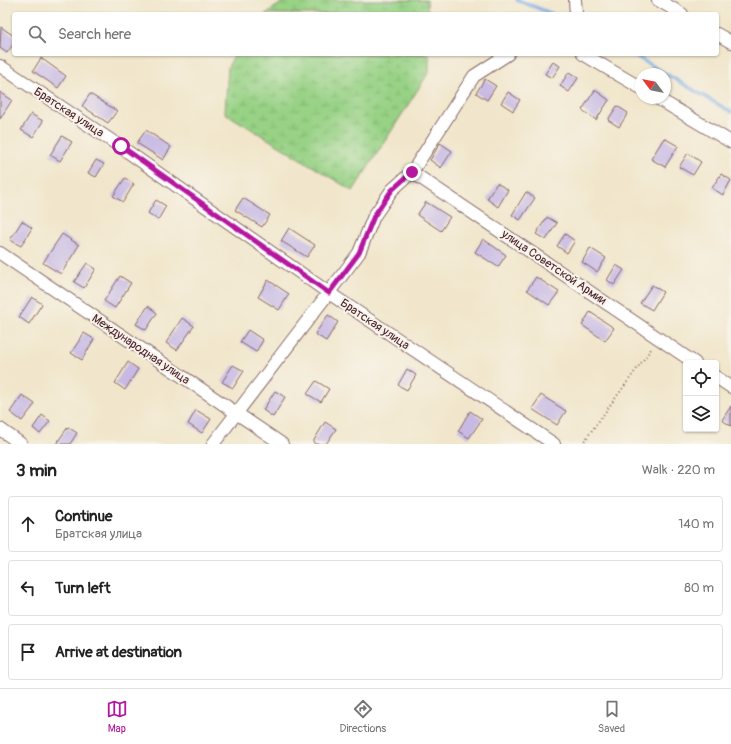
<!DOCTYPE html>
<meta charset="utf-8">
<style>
body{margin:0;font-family:Pangolin,sans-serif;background:#f2f2f2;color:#222}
.controls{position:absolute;right:12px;bottom:12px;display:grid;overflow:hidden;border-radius:4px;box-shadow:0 1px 3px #0004}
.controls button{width:36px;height:36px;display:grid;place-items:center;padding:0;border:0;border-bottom:1px solid #e0e0e0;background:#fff;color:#222;font:20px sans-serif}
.compass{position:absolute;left:635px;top:68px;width:36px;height:36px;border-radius:50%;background:#fff;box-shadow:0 1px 3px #0004;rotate:302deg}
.stop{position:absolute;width:12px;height:12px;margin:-9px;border:3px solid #b5179e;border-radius:50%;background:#fff}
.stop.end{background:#b5179e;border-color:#fff;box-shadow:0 1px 4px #0008}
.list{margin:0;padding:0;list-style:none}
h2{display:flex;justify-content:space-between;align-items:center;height:52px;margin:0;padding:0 16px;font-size:17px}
h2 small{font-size:13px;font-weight:400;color:#767676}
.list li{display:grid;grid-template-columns:26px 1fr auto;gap:12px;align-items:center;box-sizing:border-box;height:56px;margin:0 8px 8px;padding:0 8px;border:1px solid #e0e0e0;border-radius:4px}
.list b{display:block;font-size:15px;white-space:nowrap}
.list p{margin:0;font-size:13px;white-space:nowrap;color:#767676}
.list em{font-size:13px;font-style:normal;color:#767676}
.icon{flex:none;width:22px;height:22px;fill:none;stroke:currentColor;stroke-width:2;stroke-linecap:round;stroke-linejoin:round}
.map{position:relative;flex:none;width:731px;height:444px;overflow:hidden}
.search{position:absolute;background:#fff;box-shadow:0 1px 3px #0004;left:12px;right:12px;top:12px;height:44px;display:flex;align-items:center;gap:10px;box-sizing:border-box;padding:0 14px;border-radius:4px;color:#767676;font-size:15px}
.sheet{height:244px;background:#fff}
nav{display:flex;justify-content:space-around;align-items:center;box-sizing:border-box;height:56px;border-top:1px solid #e0e0e0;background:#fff;font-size:11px;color:#767676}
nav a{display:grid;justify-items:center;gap:2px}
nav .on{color:#b5179e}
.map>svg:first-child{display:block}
.wetland{fill:url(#wetland-marsh);stroke:#707858}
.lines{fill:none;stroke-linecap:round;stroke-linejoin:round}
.stream{stroke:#79abe5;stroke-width:3.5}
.building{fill:#c7b9e4}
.street-casing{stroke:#846563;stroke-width:14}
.path{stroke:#846563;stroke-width:2;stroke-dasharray:1 3;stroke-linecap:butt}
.street{stroke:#fff;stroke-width:12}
.route{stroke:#b5179e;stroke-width:5}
.labels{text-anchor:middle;stroke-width:4;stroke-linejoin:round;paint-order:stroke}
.street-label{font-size:12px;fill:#4a1f2b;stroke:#f7f3e8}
</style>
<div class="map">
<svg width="731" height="444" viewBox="0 0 731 444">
<defs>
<pattern id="wetland-marsh" width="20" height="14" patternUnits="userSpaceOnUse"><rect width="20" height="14" fill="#97d285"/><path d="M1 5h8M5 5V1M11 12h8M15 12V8" fill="none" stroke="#84b473"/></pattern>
</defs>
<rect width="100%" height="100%" fill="#f7f3e8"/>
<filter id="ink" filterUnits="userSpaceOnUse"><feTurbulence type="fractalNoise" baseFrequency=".025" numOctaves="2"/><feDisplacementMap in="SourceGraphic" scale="8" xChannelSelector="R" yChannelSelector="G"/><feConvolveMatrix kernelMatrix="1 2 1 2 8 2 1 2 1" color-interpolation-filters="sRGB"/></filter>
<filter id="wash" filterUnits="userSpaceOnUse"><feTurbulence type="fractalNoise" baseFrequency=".012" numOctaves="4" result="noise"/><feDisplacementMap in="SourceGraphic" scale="16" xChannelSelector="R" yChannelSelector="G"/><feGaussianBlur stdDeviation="0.9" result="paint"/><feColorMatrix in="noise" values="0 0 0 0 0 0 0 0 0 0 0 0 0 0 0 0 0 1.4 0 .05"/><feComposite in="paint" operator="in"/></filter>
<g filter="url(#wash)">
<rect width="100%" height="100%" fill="#f1e6cb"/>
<!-- wetland -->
<path class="wetland" d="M286 0H427L428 14H265Z
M235 54H429V72L353 191 225 113 228 67Z"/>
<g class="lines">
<!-- stream -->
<path class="stream" d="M517 0 553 14
M632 54 731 112"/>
</g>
<g id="blocks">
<!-- building -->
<path class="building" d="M1 27 14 36V43L7 53 0 48Z
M41 58 66 76 58 88 33 71Z
M553 62 560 66 552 78 545 74Z
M569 72 578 78 569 92 560 86Z
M485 79 496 86 487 100 476 93Z
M595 90 609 100 596 120 582 110Z
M0 92 12 100 0 119Z
M508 92 520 100 513 111 501 103Z
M90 94 117 111 108 123 82 106Z
M617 106 628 113 619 127 608 120Z
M31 114 43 121 33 137 21 130Z
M146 130 171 147 163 160 137 143Z
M62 136 72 142 60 161 50 155Z
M664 138 678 146 665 167 651 159Z
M440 143 452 151 441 168 430 160Z
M688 153 701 162 693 175 679 167Z
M96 160 104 164 96 177 88 173Z
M721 174 731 180 723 195 712 188Z
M125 178 134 184 123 202 113 196Z
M497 183 508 190 498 207 487 199Z
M526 192 535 198 520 220 512 215Z
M243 198 270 215 262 227 235 210Z
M156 200 166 206 158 220 148 213Z
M426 202 450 217 441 231 417 215Z
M547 217 557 223 546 240 536 234Z
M22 221 32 228 21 246 10 240Z
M289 228 315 245 307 257 281 241Z
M62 234 79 245 61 274 43 263Z
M565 234 575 241 567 253 557 246Z
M483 239 506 255 498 267 475 252Z
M590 248 606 258 597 272 582 262Z
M87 263 96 269 84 288 74 282Z
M616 265 624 270 614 285 607 280Z
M120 276 131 283 115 308 104 301Z
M536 277 559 292 549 305 527 290Z
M268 280 289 294 279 310 258 297Z
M652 285 663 292 652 310 640 303Z
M32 297 42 304 29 324 19 317Z
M148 306 157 313 146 330 136 324Z
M590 312 614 328 605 341 582 325Z
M328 315 338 322 326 341 315 334Z
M182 318 194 326 177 350 166 343Z
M248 330 263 340 256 352 240 342Z
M84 333 94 339 82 360 71 353Z
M128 362 138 369 125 390 115 383Z
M233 365 244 371 233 388 222 382Z
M407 369 416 375 407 390 398 385Z
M316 381 329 389 321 402 307 394Z
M275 391 285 397 273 417 263 410Z
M22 395 35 404 22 421 10 412Z
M541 395 566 411 557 425 532 409Z
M731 406V426L722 420Z
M196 410 211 419 202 433 188 424Z
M470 411 482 419 469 438 458 431Z
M42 415 50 421 40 434 33 428Z
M325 422 336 429 326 444H315L313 442Z
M68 427 77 433 70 444H56Z"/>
</g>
</g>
<g filter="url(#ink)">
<use href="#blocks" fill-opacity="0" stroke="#846563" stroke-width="1"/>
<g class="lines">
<defs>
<path id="street" d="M575 0 576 14
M658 0 682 14
M717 34 731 42
M583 54 641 88
M0 66 121 147 329 293 554 444
M657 98 731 142
M412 172 695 363
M0 253 282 444
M716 377 731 387
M0 429 21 444
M213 444 359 253 374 216 392 190 412 172 474 76 508 54"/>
</defs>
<!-- street casing -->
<use href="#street" class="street-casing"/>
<!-- path -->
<path class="path" d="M582 444 652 348"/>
<!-- street -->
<use href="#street" class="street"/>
</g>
</g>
<g class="lines" filter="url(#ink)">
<!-- route -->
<path class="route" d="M121 146 329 293 359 253 374 216 392 190 412 172"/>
</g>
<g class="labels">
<!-- street labels -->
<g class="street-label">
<text transform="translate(69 112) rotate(33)" y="4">Братская улица</text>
<text transform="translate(554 267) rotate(34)" y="4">улица Советской Армии</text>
<text transform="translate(375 324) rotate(34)" y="4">Братская улица</text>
<text transform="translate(141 349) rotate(34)" y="4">Международная улица</text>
</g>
</g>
</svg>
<div class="controls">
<button><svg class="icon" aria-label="locate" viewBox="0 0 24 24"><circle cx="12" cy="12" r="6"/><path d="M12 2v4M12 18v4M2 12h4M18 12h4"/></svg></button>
<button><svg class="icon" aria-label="layers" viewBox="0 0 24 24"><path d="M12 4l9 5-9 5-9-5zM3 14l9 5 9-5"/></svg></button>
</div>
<svg class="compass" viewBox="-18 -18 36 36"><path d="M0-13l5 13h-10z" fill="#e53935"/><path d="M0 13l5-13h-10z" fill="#767676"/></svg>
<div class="stop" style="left:121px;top:146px"></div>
<div class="stop end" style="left:412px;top:172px"></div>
<div class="search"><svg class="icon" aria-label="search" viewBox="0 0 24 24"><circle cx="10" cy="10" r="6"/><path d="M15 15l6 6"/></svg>Search here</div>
</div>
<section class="sheet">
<h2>3 min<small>Walk · 220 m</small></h2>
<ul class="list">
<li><svg class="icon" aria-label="ahead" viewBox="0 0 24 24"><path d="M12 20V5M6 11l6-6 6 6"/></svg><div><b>Continue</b><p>Братская улица</p></div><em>140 m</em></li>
<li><svg class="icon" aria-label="left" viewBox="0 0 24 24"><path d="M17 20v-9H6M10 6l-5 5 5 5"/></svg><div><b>Turn left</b></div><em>80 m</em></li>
<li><svg class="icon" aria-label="arrive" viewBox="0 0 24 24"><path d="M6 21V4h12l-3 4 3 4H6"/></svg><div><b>Arrive at destination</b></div></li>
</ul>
</section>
<nav>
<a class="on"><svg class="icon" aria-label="map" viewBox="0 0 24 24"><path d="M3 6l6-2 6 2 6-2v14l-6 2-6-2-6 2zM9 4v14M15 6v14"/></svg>Map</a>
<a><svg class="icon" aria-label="directions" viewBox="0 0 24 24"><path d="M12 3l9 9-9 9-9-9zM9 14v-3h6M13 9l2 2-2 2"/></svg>Directions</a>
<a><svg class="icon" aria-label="saved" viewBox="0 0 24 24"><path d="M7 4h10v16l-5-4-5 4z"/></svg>Saved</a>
</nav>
